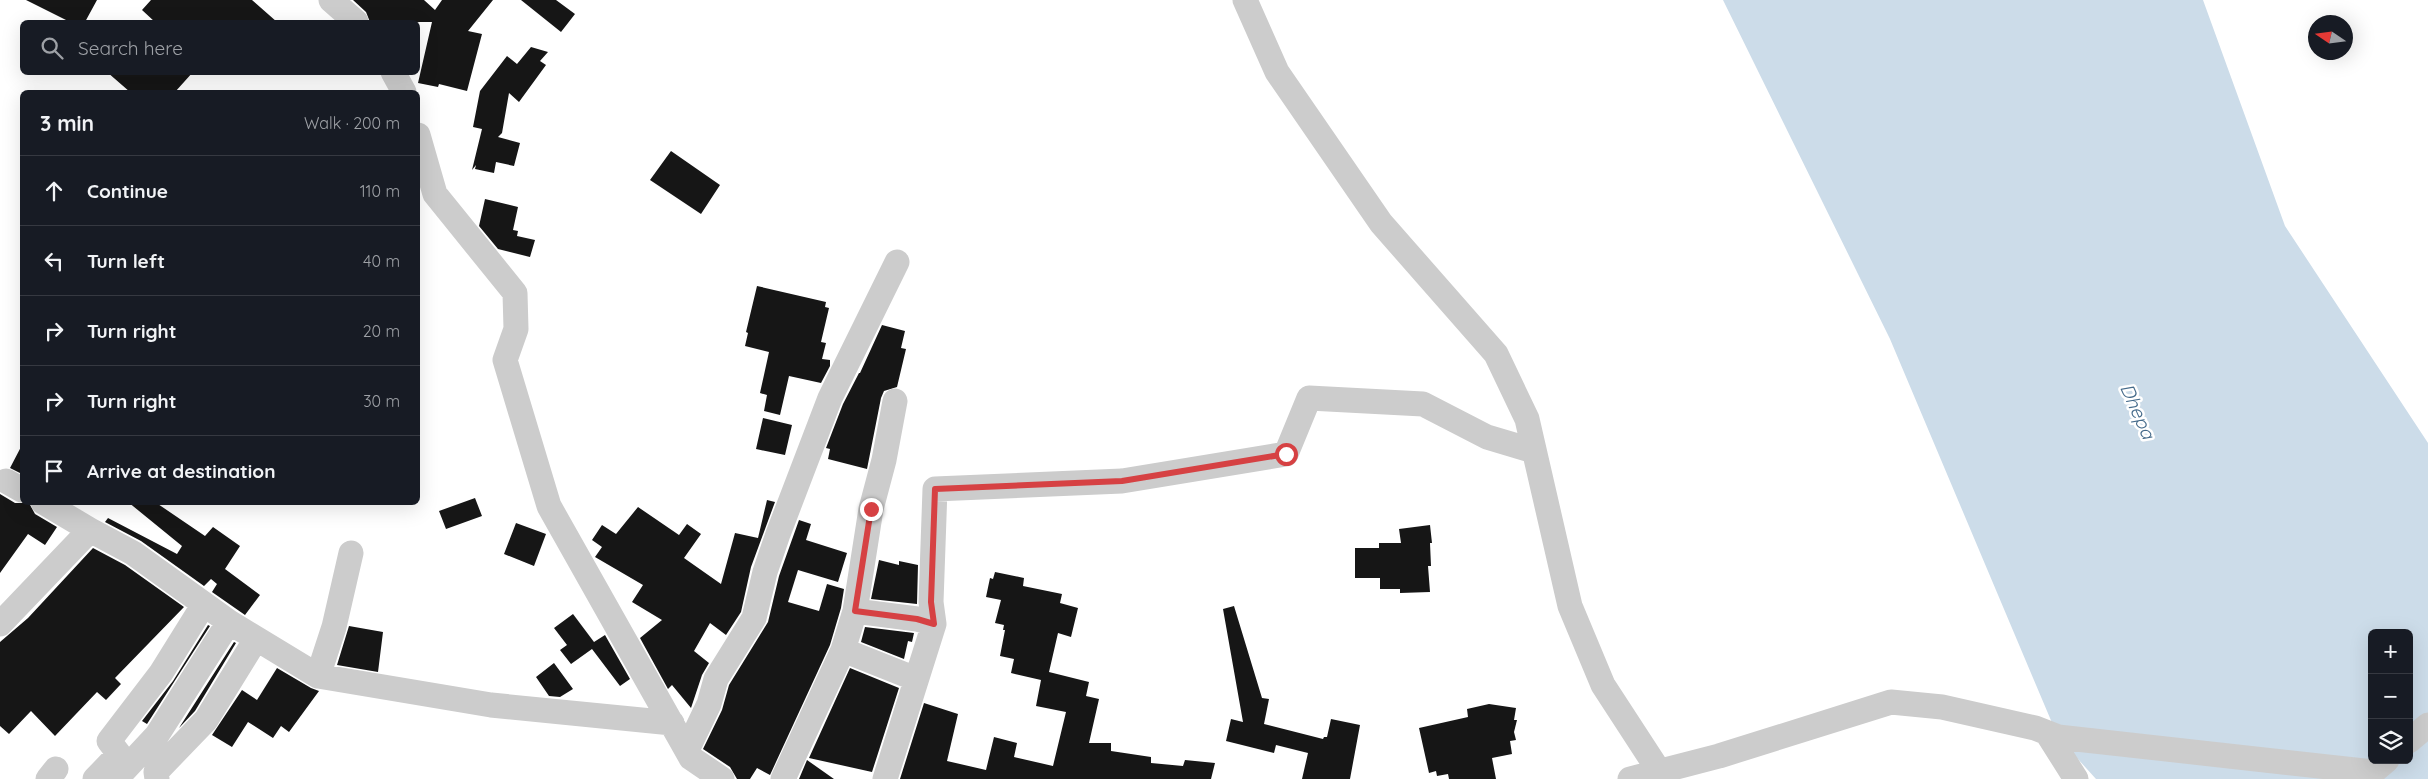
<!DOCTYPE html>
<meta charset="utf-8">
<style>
body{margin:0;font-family:Quicksand,sans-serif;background:#20242c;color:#f1f3f6}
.controls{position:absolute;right:15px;bottom:15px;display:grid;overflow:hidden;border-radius:8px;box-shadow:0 5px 20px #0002}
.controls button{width:45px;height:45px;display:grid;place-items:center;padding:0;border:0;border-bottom:1px solid #363941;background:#171b24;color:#f1f3f6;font:25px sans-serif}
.compass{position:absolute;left:2308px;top:15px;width:45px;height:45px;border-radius:50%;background:#171b24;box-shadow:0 5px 20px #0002;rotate:283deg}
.stop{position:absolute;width:15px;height:15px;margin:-11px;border:4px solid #d64143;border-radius:50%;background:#fff}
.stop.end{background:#d64143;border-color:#fff;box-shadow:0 1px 5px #0008}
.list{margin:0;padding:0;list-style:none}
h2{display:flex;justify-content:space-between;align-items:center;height:65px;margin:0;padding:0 20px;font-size:21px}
h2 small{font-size:16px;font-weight:400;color:#9ea1a6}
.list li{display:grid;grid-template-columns:32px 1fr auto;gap:15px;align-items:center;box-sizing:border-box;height:70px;padding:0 20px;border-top:1px solid #363941}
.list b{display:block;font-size:19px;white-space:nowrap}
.list em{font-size:16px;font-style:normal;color:#9ea1a6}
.icon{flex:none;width:28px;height:28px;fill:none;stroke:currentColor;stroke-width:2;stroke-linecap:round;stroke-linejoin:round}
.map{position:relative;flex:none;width:2428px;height:779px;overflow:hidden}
.search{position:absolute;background:#171b24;box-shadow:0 5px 20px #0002;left:20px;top:20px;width:400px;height:55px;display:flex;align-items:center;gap:12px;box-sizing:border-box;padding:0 18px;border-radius:8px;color:#9ea1a6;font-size:19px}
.panel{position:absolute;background:#171b24;box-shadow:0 5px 20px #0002;left:20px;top:90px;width:400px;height:415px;border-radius:8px}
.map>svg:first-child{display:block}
.water{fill:#ccdce9;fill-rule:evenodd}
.building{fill:#161616}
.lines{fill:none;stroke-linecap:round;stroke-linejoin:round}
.minor{stroke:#ccc;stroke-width:25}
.route{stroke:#d64143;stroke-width:6}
.labels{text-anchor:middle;stroke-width:5;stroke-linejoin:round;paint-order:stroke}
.water-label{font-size:19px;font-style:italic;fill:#446a8a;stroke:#fff}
</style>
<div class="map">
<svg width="2428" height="779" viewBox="0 0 2428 779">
<rect width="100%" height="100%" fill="#fff"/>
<!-- water -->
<path class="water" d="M1723 0H2203L2285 226 2428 443V779H2096L2058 737 1890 339ZM2372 633H2409V760H2372Z"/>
<!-- building -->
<path class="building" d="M26 0H97L85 22H70Z
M151 0H252L277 22H155L142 10Z
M353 0H424L435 10 442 0H493L468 31 482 34 467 91 439 84 438 87 418 83 432 22H370L366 12Z
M521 0H556L575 14 561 32Z
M531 47 548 52 540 61 546 65 519 102 509 93 502 133 498 137 520 143 514 166 496 162 494 173 475 169 476 165 472 170 482 129 473 127 480 91 507 56 517 64Z
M107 72H193L175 92H130Z
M671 151 720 185 701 214 650 180Z
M485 199 518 207 513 230 518 231 517 236 535 240 530 257 498 249 479 226Z
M757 286 826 302 825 307 829 308 821 342 826 343 822 359 830 360V366L821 383 789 376 780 415 764 411 767 395 760 393 769 352 745 346 748 333 746 332Z
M882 325 905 331 901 348 906 349 897 387 884 391 881 398 867 469 828 459 830 449 826 448 843 404 859 373H860Z
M763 418 792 425 785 455 756 449Z
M22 445V474L10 468Z
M0 494 15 503H29L35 514 57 527 45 545 28 534 0 573Z
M475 498 482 516 446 529 439 511Z
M767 500 775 502 751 567 741 612 726 635 710 623 694 651 709 663 702 675 691 708 672 685 668 689 640 638 662 620 632 602 643 585 595 557 602 547 592 540 602 525 616 534 638 507 679 535 687 524 701 534 684 558 721 584 735 533 758 538Z
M128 502H155L205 536 213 527 240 546 225 569 260 595 245 615 212 592 217 584 211 579 204 586 141 541 105 522 108 518 177 554 182 546Z
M799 520 811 524 806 540 847 553 838 582 798 570 788 602 819 611 827 584 844 589 841 608 830 645 770 775 757 768 750 779H737L730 767 703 749 722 710 729 685 768 622 779 576Z
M516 523 546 534 534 566 504 554Z
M1430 525 1432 543H1430L1431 566H1428L1430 592 1400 593V589H1380V578H1355V548H1379V543H1401L1399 529Z
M93 548 125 565 184 607 115 678 121 684 106 700 97 692 55 736 31 711 9 734 0 726V642L28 618Z
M879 560 899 565V561L918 565 917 604 871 599Z
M995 572 1024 578 1023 586 1062 594 1060 603 1078 608 1071 637 1058 633 1049 672 1089 682 1086 696 1099 699 1089 743H1111V751L1151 757V763L1183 766 1185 760 1215 763 1211 779H900L924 703 958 714 947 761 986 770 994 737 1017 743 1014 757 1053 766 1066 712 1036 706 1041 680 1011 673 1014 659 1000 656 1005 630H1003L1004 625 995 623 1001 600 986 597 990 578 993 579Z
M1234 606 1262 698 1269 699 1264 724 1323 739 1324 737H1327L1331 719 1360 725 1350 779H1302L1308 753 1276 745 1274 753 1226 741 1231 719 1243 722 1223 609Z
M573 614 594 642 605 635 630 679 620 686 592 649 571 664 560 650 567 645 554 628Z
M208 625 210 626 147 724 142 721 173 681Z
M349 626 383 632 378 672 337 665Z
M865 627 914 633 912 642 908 641 904 659 861 642Z
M234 642 236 643 195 711 179 728Z
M554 663 573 689 560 697 549 696 536 677Z
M277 668 311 688 319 691 289 732 281 726 273 738 248 722 232 747 212 735 242 690 257 700Z
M850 668 899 688 872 772 809 758Z
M1489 704 1516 708 1514 720H1517L1514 732 1516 740 1510 741 1512 754 1492 758 1496 779H1449L1448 774 1437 776 1436 771 1429 773 1419 728 1468 717 1467 709Z
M807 760 834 779H799Z"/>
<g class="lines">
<!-- minor -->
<path class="minor" d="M331 0 356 22
M1245 0 1277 72 1381 223 1496 354 1527 419 1570 606 1603 685 1659 771 1662 779
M393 72 404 92
M418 135 435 194 515 293 516 329 505 360 549 506 691 758 722 779
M6 481 22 490
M43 502 90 530
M855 611 917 619 934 624
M0 624 90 530 133 553 229 622 318 676 491 705 672 723
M843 650 916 679
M318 676 334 627 351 553
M2047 733 2076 779
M2409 741 2428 725
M687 750 709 704 716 679 754 618 765 572 778 534 830 398 897 262
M48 779 56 769
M95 779 119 754 109 741 161 673 204 604
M116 779 157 735 229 622
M157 779 156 772 206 720 256 639
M783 779 843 650 855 611 871 509 884 460 895 401
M885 779 934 624 931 602 935 489 1122 481 1286 454 1309 398 1423 404 1487 437 1534 451
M1630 779 1719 756 1891 702 1942 707 2035 728 2058 737 2373 772 2387 760"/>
</g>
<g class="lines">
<!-- route -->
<path class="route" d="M871 509 855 611 917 619 934 624 931 602 935 489 1122 481 1286 454"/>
</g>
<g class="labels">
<!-- water labels -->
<g class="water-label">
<text transform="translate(2138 411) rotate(66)" y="7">Dhepa</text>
</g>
</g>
</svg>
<div class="controls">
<button>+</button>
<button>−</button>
<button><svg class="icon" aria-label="layers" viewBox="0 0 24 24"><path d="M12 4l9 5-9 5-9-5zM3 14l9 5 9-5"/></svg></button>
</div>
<svg class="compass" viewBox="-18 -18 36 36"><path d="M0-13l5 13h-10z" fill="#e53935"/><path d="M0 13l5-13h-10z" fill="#9ea1a6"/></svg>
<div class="stop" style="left:1286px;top:454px"></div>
<div class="stop end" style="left:871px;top:509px"></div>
<div class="search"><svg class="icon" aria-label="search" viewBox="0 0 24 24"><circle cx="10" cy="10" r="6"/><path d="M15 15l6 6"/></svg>Search here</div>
<section class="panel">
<h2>3 min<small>Walk · 200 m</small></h2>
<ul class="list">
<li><svg class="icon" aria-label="ahead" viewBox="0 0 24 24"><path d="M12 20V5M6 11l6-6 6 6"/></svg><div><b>Continue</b></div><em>110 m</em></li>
<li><svg class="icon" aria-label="left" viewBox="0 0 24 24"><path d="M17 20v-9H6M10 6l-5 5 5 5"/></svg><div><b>Turn left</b></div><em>40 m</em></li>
<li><svg class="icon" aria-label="right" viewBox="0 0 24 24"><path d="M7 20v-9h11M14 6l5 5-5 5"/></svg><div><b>Turn right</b></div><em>20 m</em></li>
<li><svg class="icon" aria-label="right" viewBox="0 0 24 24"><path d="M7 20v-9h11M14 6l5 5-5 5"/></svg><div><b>Turn right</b></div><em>30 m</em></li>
<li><svg class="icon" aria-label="arrive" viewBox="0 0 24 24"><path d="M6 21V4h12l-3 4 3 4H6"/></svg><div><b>Arrive at destination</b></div></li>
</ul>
</section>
</div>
